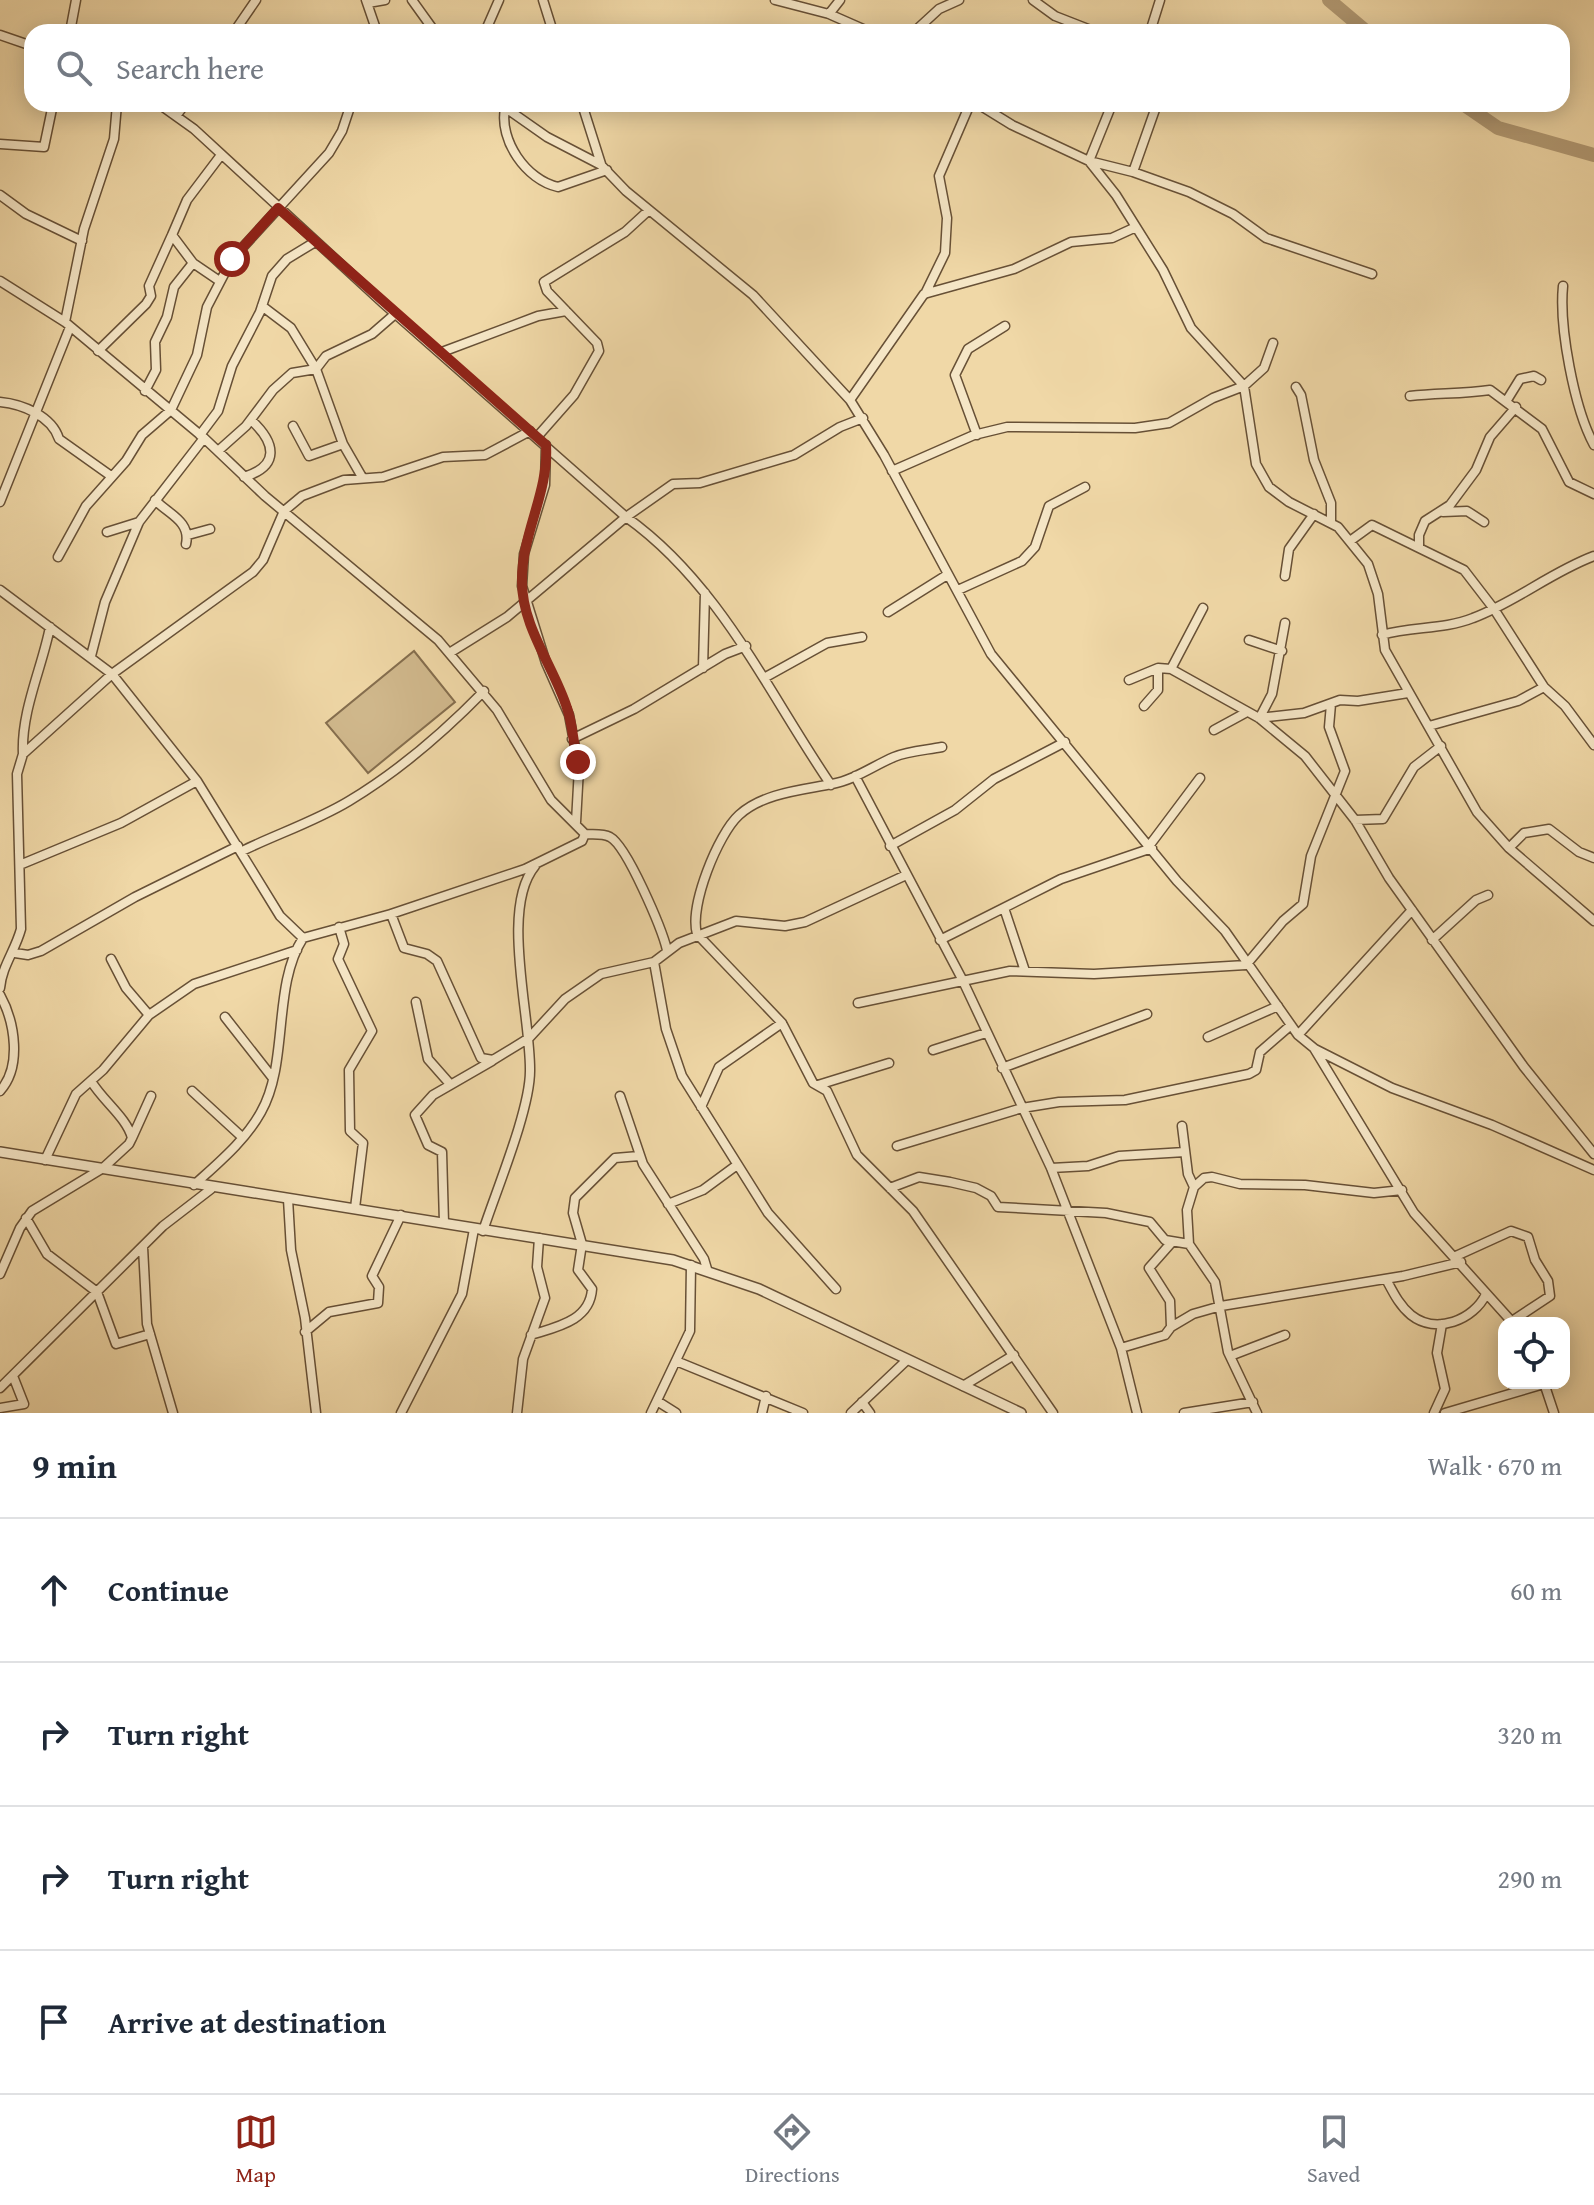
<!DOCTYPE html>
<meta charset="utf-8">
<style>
body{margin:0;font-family:"Gentium Book Plus",serif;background:#f6f6f7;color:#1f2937}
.controls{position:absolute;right:24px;bottom:24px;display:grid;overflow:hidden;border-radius:16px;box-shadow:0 4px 20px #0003}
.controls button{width:72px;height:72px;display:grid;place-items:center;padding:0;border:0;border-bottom:2px solid #e0e1e3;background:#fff;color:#1f2937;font:40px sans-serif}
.stop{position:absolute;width:24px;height:24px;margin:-18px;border:6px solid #8f2418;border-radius:50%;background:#fff}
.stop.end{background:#8f2418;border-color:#fff;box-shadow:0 2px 8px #0008}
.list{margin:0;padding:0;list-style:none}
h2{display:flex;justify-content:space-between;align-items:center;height:104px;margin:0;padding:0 32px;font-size:34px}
h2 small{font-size:26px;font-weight:400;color:#747a83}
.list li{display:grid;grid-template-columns:52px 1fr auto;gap:24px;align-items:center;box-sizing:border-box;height:144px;padding:0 32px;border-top:2px solid #e0e1e3}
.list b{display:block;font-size:30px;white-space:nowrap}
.list em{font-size:26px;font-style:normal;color:#747a83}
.icon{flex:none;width:44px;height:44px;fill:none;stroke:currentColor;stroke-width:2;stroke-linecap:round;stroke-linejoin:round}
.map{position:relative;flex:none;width:1594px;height:1413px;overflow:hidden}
.search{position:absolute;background:#fff;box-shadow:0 4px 20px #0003;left:24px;right:24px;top:24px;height:88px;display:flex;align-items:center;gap:20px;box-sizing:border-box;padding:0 28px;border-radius:24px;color:#747a83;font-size:30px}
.sheet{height:680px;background:#fff}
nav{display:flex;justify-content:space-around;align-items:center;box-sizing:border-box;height:112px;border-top:2px solid #e0e1e3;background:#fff;font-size:22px;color:#747a83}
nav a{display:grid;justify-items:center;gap:4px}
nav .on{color:#8f2418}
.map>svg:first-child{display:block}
.green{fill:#d1b98d;stroke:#856e4e;stroke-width:2}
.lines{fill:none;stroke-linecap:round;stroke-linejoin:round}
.river{stroke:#b29a74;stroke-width:14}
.minor-casing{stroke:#675036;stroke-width:11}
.tertiary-casing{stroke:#675036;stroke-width:12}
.minor{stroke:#f5e6c6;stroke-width:8}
.tertiary{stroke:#f5e6c6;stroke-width:9}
.route{stroke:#8f2418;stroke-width:10}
</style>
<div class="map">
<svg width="1594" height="1413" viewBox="0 0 1594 1413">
<rect width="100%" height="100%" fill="#f0d8a7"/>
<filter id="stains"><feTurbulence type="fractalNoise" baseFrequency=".0025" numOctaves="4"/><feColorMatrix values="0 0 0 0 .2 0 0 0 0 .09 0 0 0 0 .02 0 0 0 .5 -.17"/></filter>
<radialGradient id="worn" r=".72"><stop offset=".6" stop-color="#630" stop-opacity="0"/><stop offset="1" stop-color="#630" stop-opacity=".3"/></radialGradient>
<!-- green -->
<path class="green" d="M414 651 455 702 368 773 326 723Z"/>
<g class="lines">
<!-- river -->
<path class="river" d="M1329 0 1367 32
M1463 104 1498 128 1594 155"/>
<defs>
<path id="minor" d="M366 0 377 32
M412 0 435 32
M543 0 553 32
M775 0 829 14 870 32
M1033 0 1055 16 1096 32
M368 3 385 0
M829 14 840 0
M70 32 76 0
M234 32 256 0
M485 32 499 0
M914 32 939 9 959 0
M1150 32 1160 0
M0 35 32 46
M159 104 194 129 383 303 626 517C720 584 767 691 831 785
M500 104 547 137 601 165 626 191 753 295 850 400 884 455 991 654 1177 881 1225 931 1298 1035 1315 1049 1392 1088 1492 1125 1594 1170
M582 104 601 164
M978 104 1012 125 1089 161 1116 195 1163 270 1191 328 1244 386 1256 464 1269 487 1289 502 1338 527 1368 564 1378 594 1385 650 1477 812 1509 848 1594 921
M1112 104 1089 161 1133 172 1189 192 1233 214 1266 238 1372 274
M505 109C499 140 526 180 558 187L607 170
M176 116 185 104
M0 144 44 147 53 104
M1133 172 1157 104
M0 195 26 214 82 241
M218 280 193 263 172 235 187 200 221 155
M0 281 65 322 204 438 265 496 438 640 497 710 551 800 585 834 582 841 525 869 391 914 303 938C272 986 289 1063 261 1112 245 1141 218 1163 194 1185
M1563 286C1559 327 1574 408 1594 445
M925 294 945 253 947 218 939 176 970 104
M65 322 84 229 114 139 117 104
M98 351 146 304 151 296 149 286 172 235
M442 352 538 316 566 311
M1296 387 1301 395 1314 460 1331 503V522
M145 391 156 370 155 342 167 317 174 287 193 263
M1410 396C1438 393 1463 394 1490 390L1542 429 1569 482 1594 494
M850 400 924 294 1014 269 1071 242 1112 238 1136 227
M1507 400 1520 379 1534 376 1541 380
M0 402C22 404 52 416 59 439L111 476
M293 426 309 456 343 444
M200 435 218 411 232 366 260 312 272 276 287 259 315 242
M977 435 955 375 968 349 1005 326
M537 437 574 395 599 351 597 343 547 291 544 282 625 232 649 210
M546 445 545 485 524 554 522 586 546 663 569 715 579 768 576 822
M218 451 246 426 273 390 292 373 316 369 291 328 262 306
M892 471 974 435 1007 427 1135 428 1169 423 1213 398 1244 386 1264 368 1273 343
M244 477C280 466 276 443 251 420
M362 477 343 444 316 369 326 356 372 334 395 314
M155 500C168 514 191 521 186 544
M0 502 70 327
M1443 512 1467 511 1484 522
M107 532 139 522
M188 535 210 529
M1350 541 1372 525 1464 570 1494 609 1544 687 1565 706 1594 745
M1419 547V535L1425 521 1450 505 1476 470 1490 437 1516 407
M58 557 86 506 126 461 142 435 171 410 197 355 207 307 232 259 329 153 342 131 351 104
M1285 576 1289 549 1314 514
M0 590 112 674 197 781 280 916 303 938
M958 590 1022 561 1035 547 1049 506 1085 487
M888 612 947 575
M1382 635C1412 626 1443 630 1473 618 1516 602 1551 572 1594 556
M1249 640 1282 651
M451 652 507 617 626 517 673 484 700 483 794 455 840 427 863 418
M91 656 105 602 139 522 204 438
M703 668 705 593
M1171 669 1259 718 1305 756 1355 820 1389 878 1524 1067 1594 1154
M764 678 827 643 862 637
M1129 680 1158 668 1171 669 1203 608
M1144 706 1158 690V668
M1260 717 1272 694 1285 623
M1259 718 1304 713 1340 700 1358 701 1408 693
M1429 726 1518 701 1544 687
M1214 730 1247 712
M572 739 634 709 725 654 746 646
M942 747C927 750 908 751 894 757 873 766 854 780 832 784 802 790 763 793 739 815 718 834 689 906 697 934L782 1023 813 1083 827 1091 857 1155 913 1211 1053 1413
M23 754C21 711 42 668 50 627
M855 776 962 979 1051 1168 1121 1348 1137 1413
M1355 820 1383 819 1414 767 1441 746
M585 834C592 835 602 833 610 837 627 846 662 929 667 950
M890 846 955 810 994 779 1065 742
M1149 846 1200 778
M1509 848 1524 833 1549 829 1579 852 1594 858
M242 851C277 834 316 821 349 801 399 771 443 733 484 691
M22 864 121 823 197 781
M1004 908 1025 971
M391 914 404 948 427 954 437 961 481 1058 493 1060 529 1038 565 999 601 974 654 962 679 943 736 921 785 926 805 922 904 876
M339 927 344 944 338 959 372 1031 349 1070 350 1131 363 1143 355 1208
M940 940 1061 879 1152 848
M1432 940 1476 900 1488 895
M15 953 28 955 41 951 135 897 238 846
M111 959 126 988 149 1015
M654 962 666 1029 682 1076 768 1213 836 1289
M0 988C2 966 15 951 21 929L17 774 23 754 112 674 253 572 263 560 284 511 302 496 344 480 383 477 443 457 485 455 530 431
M0 995C15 1022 22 1067 0 1091
M416 1002 428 1059 450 1084
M858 1003 1010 971 1094 974 1246 965 1283 921 1303 904 1311 856 1345 771 1329 727 1331 704
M225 1017 272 1077
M1298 1035 1412 910
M1208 1037 1278 1006
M933 1050 986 1033
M1315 1050 1414 1213 1513 1323
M1002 1068 1147 1014
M818 1085 889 1063
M192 1091 242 1137
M620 1096 643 1164 704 1259 707 1269
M701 1107 719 1067 782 1023
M1182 1126 1188 1174 1194 1187
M132 1138 151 1096
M897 1146 1022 1108 1059 1102 1125 1100 1249 1074 1256 1070 1260 1052 1291 1025
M45 1160 76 1094 103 1070 149 1015 194 984 297 950
M1051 1168 1088 1166 1119 1156 1185 1152
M890 1188 919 1177 950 1182 976 1188 991 1196 998 1207 1106 1213 1150 1222 1165 1240 1189 1244
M288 1199 291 1250 305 1318 316 1413
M668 1204 703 1190 737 1165
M26 1218 47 1254 97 1292 116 1344 150 1334
M444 1223 442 1152 428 1145 415 1115 433 1095 492 1061
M483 1231C496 1191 530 1110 530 1071 531 1017 500 908 535 866
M143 1247 147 1324 173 1413
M1456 1256 1511 1231 1528 1237 1535 1260 1548 1281 1550 1296 1512 1321
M0 1274 20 1228 32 1211 103 1168 129 1144 132 1138C127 1118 103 1101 91 1081
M1386 1279C1393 1292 1399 1305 1411 1315 1436 1335 1474 1320 1486 1294
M1171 1327 1193 1314 1221 1306 1403 1276 1461 1262
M305 1332 329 1312 378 1303 379 1287 372 1276 401 1215
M531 1335C556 1327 590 1321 592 1289L578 1270 582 1244 573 1213 575 1198 615 1158 639 1156
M1121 1348 1165 1335 1171 1327 1170 1301 1149 1268 1172 1242
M1230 1356 1285 1335
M676 1361 803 1413
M1544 1383 1554 1413
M963 1386 1014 1355
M0 1388 163 1226 211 1189
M657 1401 676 1413
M862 1402 870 1413
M0 1408 24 1404 13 1376
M401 1413 462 1294 474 1229
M517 1413 523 1359 545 1298 537 1267 539 1238
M651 1413 690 1331 691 1265
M762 1413 766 1396
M851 1413 907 1360
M1184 1413 1253 1402
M1257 1413 1228 1352 1215 1282 1189 1244 1187 1210 1194 1187 1204 1178 1212 1177 1240 1184 1305 1185 1374 1193 1402 1190
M1434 1413 1445 1389 1437 1353 1442 1324
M1445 1413 1544 1384"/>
<path id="tertiary" d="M0 1152 673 1260 759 1289 1021 1413"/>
</defs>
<!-- minor casing -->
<use href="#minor" class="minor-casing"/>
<!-- tertiary casing -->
<use href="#tertiary" class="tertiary-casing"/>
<!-- minor -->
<use href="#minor" class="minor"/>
<!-- tertiary -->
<use href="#tertiary" class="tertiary"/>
</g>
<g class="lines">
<!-- route -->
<path class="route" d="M232 259 278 208 546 445C549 493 521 534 522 582 522 627 554 667 567 708 573 725 573 744 578 762"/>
</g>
<rect width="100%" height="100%" filter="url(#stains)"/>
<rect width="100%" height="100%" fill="url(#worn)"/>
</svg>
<div class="controls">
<button><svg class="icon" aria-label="locate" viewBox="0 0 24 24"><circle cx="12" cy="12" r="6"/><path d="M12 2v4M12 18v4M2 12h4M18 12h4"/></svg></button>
</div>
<div class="stop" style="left:232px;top:259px"></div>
<div class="stop end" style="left:578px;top:762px"></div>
<div class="search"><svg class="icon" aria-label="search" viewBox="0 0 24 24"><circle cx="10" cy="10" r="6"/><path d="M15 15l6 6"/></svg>Search here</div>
</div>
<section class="sheet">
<h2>9 min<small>Walk · 670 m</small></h2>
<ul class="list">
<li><svg class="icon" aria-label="ahead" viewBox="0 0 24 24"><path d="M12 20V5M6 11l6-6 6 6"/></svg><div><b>Continue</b></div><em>60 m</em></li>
<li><svg class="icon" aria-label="right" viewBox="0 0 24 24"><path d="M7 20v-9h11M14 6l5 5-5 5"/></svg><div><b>Turn right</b></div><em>320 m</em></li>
<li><svg class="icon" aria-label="right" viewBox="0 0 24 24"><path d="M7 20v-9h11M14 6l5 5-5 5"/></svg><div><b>Turn right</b></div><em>290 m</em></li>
<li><svg class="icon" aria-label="arrive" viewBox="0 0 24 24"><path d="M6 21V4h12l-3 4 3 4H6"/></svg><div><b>Arrive at destination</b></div></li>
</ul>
</section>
<nav>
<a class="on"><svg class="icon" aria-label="map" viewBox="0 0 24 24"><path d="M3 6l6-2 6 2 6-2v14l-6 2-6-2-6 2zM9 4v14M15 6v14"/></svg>Map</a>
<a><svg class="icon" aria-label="directions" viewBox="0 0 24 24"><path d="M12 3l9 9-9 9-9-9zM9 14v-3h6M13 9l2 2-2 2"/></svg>Directions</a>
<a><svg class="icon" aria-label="saved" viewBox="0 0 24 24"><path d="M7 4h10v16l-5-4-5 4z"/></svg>Saved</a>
</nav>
